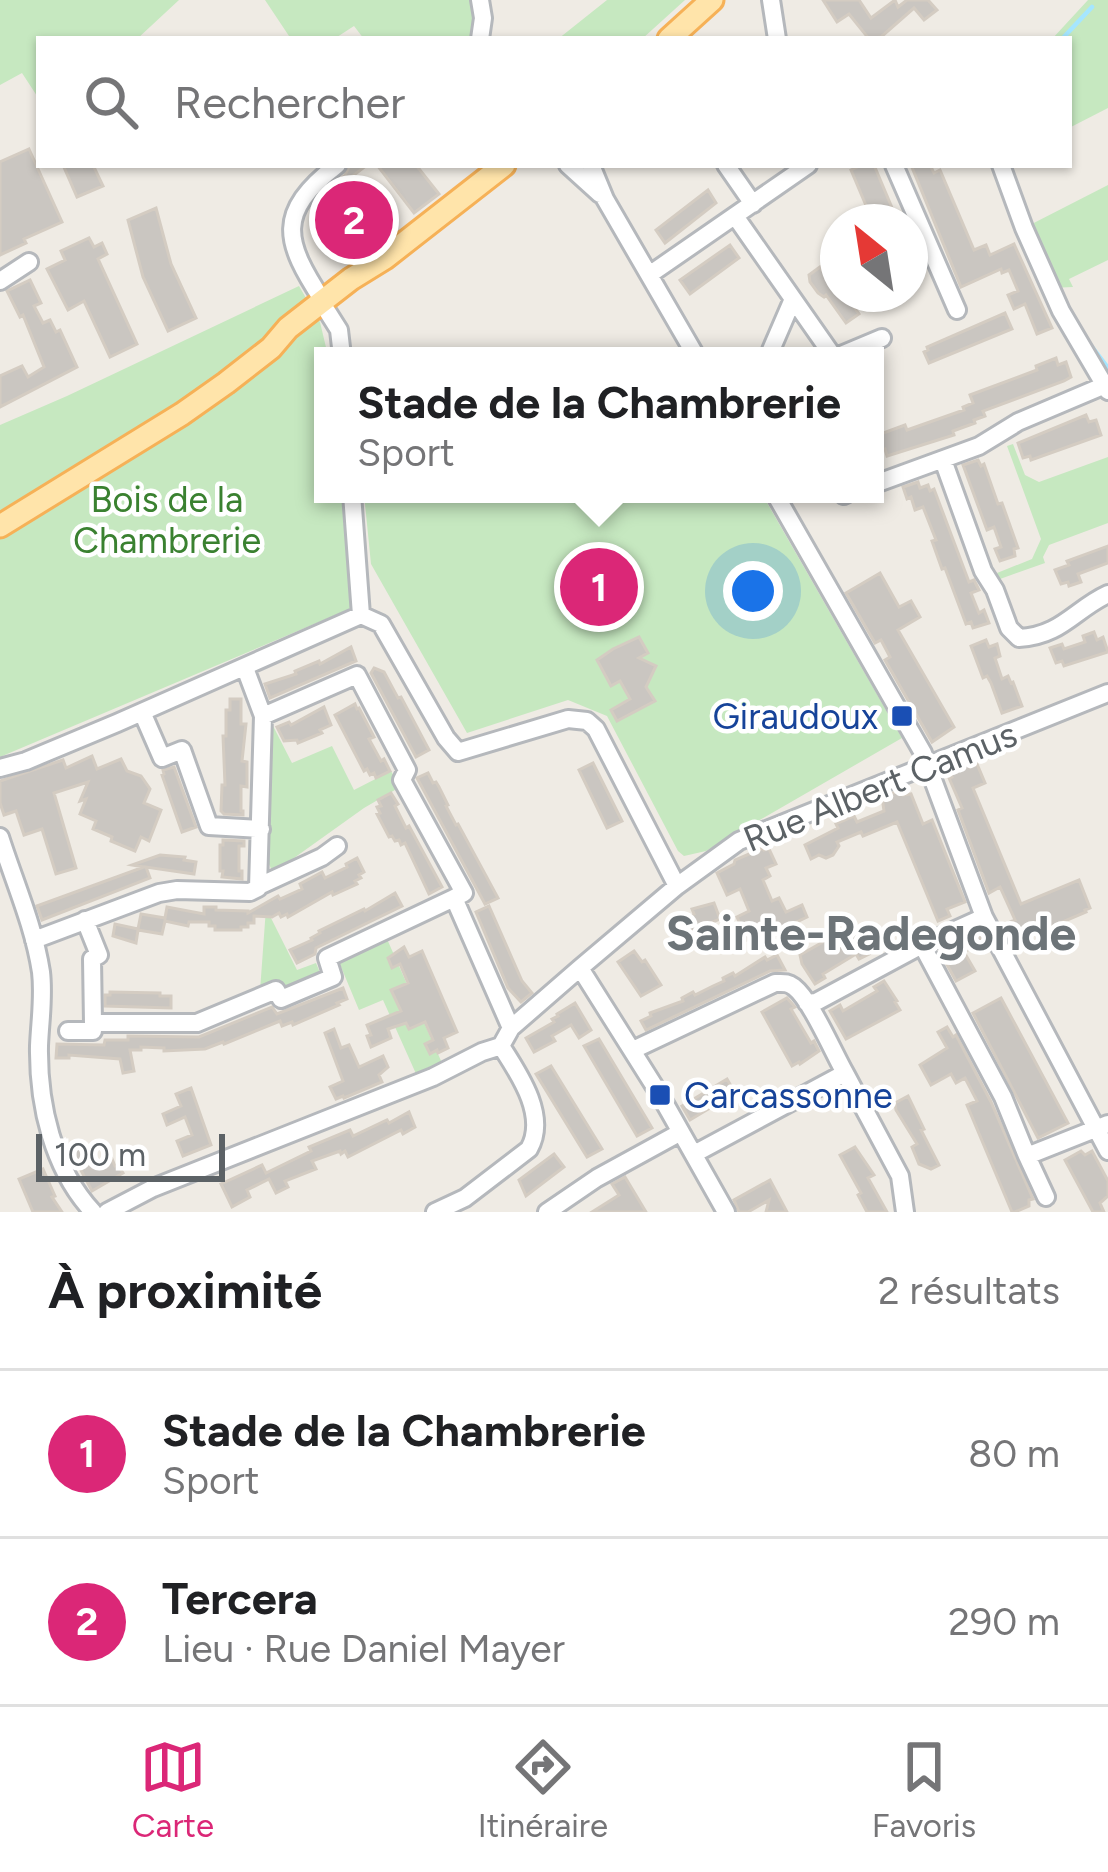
<!DOCTYPE html>
<html lang="fr">
<meta charset="utf-8">
<style>
body{margin:0;font-family:Figtree,sans-serif;background:#f2f2f2;color:#202124}
.compass{position:absolute;left:820px;top:204px;width:108px;height:108px;border-radius:50%;background:#fff;box-shadow:0 3px 9px #0004;rotate:330deg}
.scale{position:absolute;left:36px;bottom:30px;width:189px;box-sizing:border-box;padding-left:12px;border:6px solid #5c6266;border-top:0;font-size:33px;line-height:42px;white-space:nowrap;color:#5c6266;-webkit-text-stroke:9px #fff;paint-order:stroke}
.you{position:absolute;left:753px;top:591px;width:42px;height:42px;margin:-30px;border:9px solid #fff;border-radius:50%;background:#1a73e8;box-shadow:0 0 0 18px #1a73e833}
.badge{display:grid;place-items:center;width:78px;height:78px;border-radius:50%;background:#db2777;color:#fff;font-size:39px;font-weight:700}
.pin{position:absolute;translate:-50% -50%;border:6px solid #fff;box-shadow:0 3px 12px #0006}
.popup{position:absolute;left:314px;top:347px;width:570px;height:156px;box-sizing:border-box;display:grid;place-content:center;border-radius:0px;background:#fff;filter:drop-shadow(0 3px 9px #0005);font-size:39px;white-space:nowrap;color:#757577}
.popup b{font-size:45px;color:#202124}
.popup::after{content:'';position:absolute;left:50%;top:100%;margin-left:-24px;border:24px solid transparent;border-top-color:#fff}
.list{margin:0;padding:0;list-style:none}
h2{display:flex;justify-content:space-between;align-items:center;height:156px;margin:0;padding:0 48px;font-size:51px}
h2 small{font-size:39px;font-weight:400;color:#757577}
.list li{display:grid;grid-template-columns:78px 1fr auto;gap:36px;align-items:center;box-sizing:border-box;height:168px;padding:0 48px;border-top:3px solid #e0e0e0}
.list b{display:block;font-size:45px;white-space:nowrap}
.list p{margin:0;font-size:39px;white-space:nowrap;color:#757577}
.list em{font-size:39px;font-style:normal;color:#757577}
.icon{flex:none;width:66px;height:66px;fill:none;stroke:currentColor;stroke-width:2;stroke-linecap:round;stroke-linejoin:round}
.map{position:relative;flex:none;width:1108px;height:1212px;overflow:hidden}
.search{position:absolute;background:#fff;box-shadow:0 3px 9px #0004;left:36px;right:36px;top:36px;height:132px;display:flex;align-items:center;gap:30px;box-sizing:border-box;padding:0 42px;border-radius:0px;color:#757577;font-size:45px}
.sheet{height:492px;background:#fff}
nav{display:flex;justify-content:space-around;align-items:center;box-sizing:border-box;height:168px;border-top:3px solid #e0e0e0;background:#fff;font-size:33px;color:#757577}
nav a{display:grid;justify-items:center;gap:6px}
nav .on{color:#db2777}
.map>svg:first-child{display:block}
.green{fill:#c6e8c0}
.lines{fill:none;stroke-linecap:round;stroke-linejoin:round}
.stream{stroke:#a5e6ff;stroke-width:4.5}
.building{fill:#cac6c1;stroke:#d4ccc2;stroke-width:3}
.minor-casing{stroke:#b5b8bc;stroke-width:22}
.major-casing{stroke:#f6b157;stroke-width:27}
.minor{stroke:#fff;stroke-width:16}
.major{stroke:#ffe4aa;stroke-width:21}
.transit-dot{fill:#1a4fb4;stroke:#fff;stroke-width:4.5}
.labels{text-anchor:middle;stroke-width:9;stroke-linejoin:round;paint-order:stroke}
.park-label{font-size:36px;fill:#3a8130;stroke:#fff}
.transit-label{font-size:36px;fill:#164399;stroke:#fff;text-anchor:end}
.street-label{font-size:36px;fill:#5c6266;stroke:#fff}
.district-label{font-size:48px;font-weight:bold;fill:#6d7478;stroke:#fff}
</style>
<div class="map">
<svg width="1108" height="1212" viewBox="0 0 1108 1212">
<rect width="100%" height="100%" fill="#efebe4"/>
<!-- green -->
<path class="green" d="M0 0H179L137 39H39V99L22 73 0 85Z
M265 0H472L475 8V39H364L354 26 334 39H291Z
M607 0H685L642 39H558Z
M1088 0H1108V108L1069 128V39H1052Z
M1108 185V260L1069 279 1073 287 1051 288 1024 228Z
M299 286 320 322 328 356H323V494H342L352 608 0 757V425L67 396Z
M1013 444 1025 475 1039 482 1108 457V523L1049 545 1043 557 1045 563 1000 579 997 573 1032 559 1041 539 1007 446Z
M364 494H762L902 738 706 851 684 856 678 851 607 716 568 700 467 733 371 564Z
M272 724 292 763 332 746 354 790 391 771 400 787 364 808 273 873 269 864Z
M266 908 297 970 316 963 321 975 285 989 279 982 260 991Z
M387 939 442 1063 417 1076 383 1000 359 1010 339 962Z"/>
<g class="lines">
<!-- stream -->
<path class="stream" d="M1062 39 1092 7
M1089 343 1108 368"/>
</g>
<!-- building -->
<path class="building" d="M823 0H859L871 18 895 0 898 7 907 0H928L937 10 924 20 914 8 881 37 869 39 849 14 837 22Z
M29 149 62 222 24 239 26 243 0 255V162Z
M63 165H93L103 186 77 197Z
M350 165H367L346 181 360 199 357 202 367 209 386 236 362 255 326 208 336 200 328 190 345 175Z
M377 165H416L439 194 414 213Z
M862 165H874L898 222H873L851 170Z
M911 165H930L934 173 940 170 974 250 986 245 990 255 1014 244 1052 328 1037 334 1025 304 1014 309 1008 295 1018 291 1009 270 1002 273 1001 269 961 287Z
M708 190 716 203 665 243 656 230Z
M156 208 171 264 196 318 168 331 143 277 128 220Z
M89 238 94 247 102 243 107 254 98 259 137 344 110 357 84 301 68 310 47 269 65 260 61 251Z
M730 245 739 258 690 294 680 280Z
M820 267 838 294H860L849 300 859 314 846 323 826 295 824 297 818 293 810 282 809 275Z
M30 280 41 303 34 306 43 323 50 320 56 332 60 330 77 367 0 407V376L22 366 28 377 44 367 23 315 20 317 7 291Z
M1005 313 1012 329 929 363 924 352 928 350 927 347Z
M1056 358 1058 365 1066 362 1071 377 1064 381 983 411 985 416 974 420 975 423 953 431 954 435 887 456 885 449 875 453V436L905 425 907 430 964 410 963 407 973 403 970 395 1037 370 1036 366Z
M1086 415 1089 422 1096 420 1101 435 1031 460 1030 456 1023 458 1018 443Z
M978 460 981 466 984 464 998 504 1002 503 1018 548 1014 549 1015 556 1000 561 995 549 1001 547 994 527 987 530 963 465Z
M918 482 920 488 928 485 930 491 934 489 969 582 974 580 979 590 971 593 979 613 984 610 989 623 973 628 971 622 966 624 945 568 942 569 932 541 936 540 923 507 915 510 911 497 907 499 903 487Z
M1108 546V563L1078 574 1081 582 1069 586 1068 582 1061 584 1055 570 1069 565 1067 561Z
M880 573 899 607 911 601 920 617 898 630 954 727 932 742 885 660 890 657 881 640 875 643 846 593Z
M1094 632 1097 640 1103 637 1108 652 1064 666 1062 661 1056 663 1050 648 1062 644 1064 649 1085 642 1083 636Z
M639 637 648 653 639 658 656 666 646 687 655 701 617 721 611 710 630 699 620 681 611 686 597 660 613 649Z
M986 640 989 647 997 644 1000 656 995 658 1002 679 1008 676 1011 683 1013 682 1022 706 1002 713 991 683 987 676 983 678 971 646Z
M351 647 356 661 270 698 265 684 296 674 295 671 319 661 320 664Z
M374 668 384 672 398 698 401 697 429 750 416 757 371 673Z
M230 699H241V724H246L242 761 247 762V787L241 786V811H243V815L224 814 221 811 222 785H225L223 736H226V710H230Z
M355 704 357 709 359 708 374 737 369 739 381 761 384 759 390 771 376 778 374 773 370 775 367 769 364 771 335 715Z
M324 707 331 725 320 730 322 733 298 743 297 740 284 741 277 727 289 722 291 725Z
M92 756 97 769 121 759 127 771 141 776 150 789 144 803 161 810 149 841 141 837 135 851 111 841 112 837 93 829 96 821 80 814 86 799 80 801 88 782 54 793 76 868 56 874 42 829 24 835 16 811 4 815 0 803V781L63 760 66 768Z
M593 763 622 821 607 828 579 770Z
M969 763 970 767 977 764 985 783 973 788 1021 904 1079 880 1090 908 1085 910 1086 912 1023 939 1021 936 1016 938 1010 922 1015 920 1000 887 989 893 958 810 962 808 949 778 952 777 950 770Z
M174 767 196 827 182 832 162 775 164 774 163 770Z
M428 773 433 783 436 782 439 787 448 805 446 806 456 825 458 824 498 898 485 904 417 778Z
M901 790 903 795 911 794 923 824 932 820 965 902 947 909 950 916 938 921 897 822 863 836 861 832 837 842 839 846 833 855 826 858 819 855 811 859 805 845 838 828 836 824 854 816 857 822 884 811 882 797Z
M391 793 398 804 395 806 406 828 409 826 442 887 429 894 405 843 401 845 399 840 395 841 392 836 389 837 377 814 380 813 377 807 381 806 378 800Z
M223 840 244 841V846H239V871H242V879L222 877 223 871H220V845H223Z
M763 848 764 850 769 849 776 864 766 868 770 876 763 880 772 901 779 898 786 912 802 905 807 917 761 939 759 934 747 940 737 917 749 911 740 889 727 895 717 873 734 864 735 860Z
M160 855 185 857 184 860 196 862 194 874 146 867 150 878 42 920 37 906 144 867 132 865Z
M357 858 364 872 359 875 361 878 355 881 357 884 333 895 332 892 288 917 287 914 281 917 279 913 272 917 254 916V923H248V927H241V930H215V926H209V922H189L188 926 165 921 162 934 138 930 136 943 113 936 115 924 138 929 141 914 165 918 167 907 204 914V907H216V910L248 911V913L278 896 280 899 302 889 300 884 322 872 325 878 347 867 346 864Z
M395 893 402 906 316 948 315 954 297 963 290 950 312 940 311 938 320 933 319 931 364 909 365 911Z
M714 903 720 919 694 930 698 939 676 948 667 925 694 914 692 909Z
M489 906 522 981 532 993 521 1002 508 988 476 912Z
M853 925 869 954 859 959 856 954 823 974 825 978 815 984 802 964 800 955Z
M979 935 983 942 964 952 975 971 956 981 940 952Z
M404 947 409 957 422 951 457 1032 444 1038 448 1048 438 1053 437 1050 430 1054 425 1044 433 1040 425 1022 409 1029 406 1023 388 1029 391 1038 371 1047 367 1036 371 1035 367 1025 401 1011 391 990 408 983 400 964 392 968 388 958Z
M634 951 642 962 645 960 661 985 641 996 618 962Z
M777 955 785 970 770 971 646 1030 641 1021 651 1016 650 1013 683 1001 682 998 693 992 695 995 713 986 724 981 723 978 733 973 735 976 765 957 767 960Z
M884 981 897 1001 895 1002 900 1010 846 1039 830 1011 840 1005 843 1011 877 991 874 987Z
M343 988 347 999 337 1003 339 1005 293 1025 292 1022 282 1026 280 1021 224 1044 223 1042 205 1049 164 1051V1048L141 1047V1050H130L134 1071 123 1073 120 1059 69 1055V1058H56L57 1044 104 1045 105 1040H128V1036L199 1037 272 1007 277 1014Z
M110 992 160 993V996H171V1008L105 1006V995H110Z
M787 998 795 1007 791 1009 811 1043 814 1041 819 1051 800 1064 799 1062 792 1066 762 1012Z
M1001 998 1068 1123 1038 1138 973 1013Z
M575 1003 591 1030 579 1038 571 1025 552 1036 555 1041 534 1052 526 1038 554 1022 552 1019 558 1016 557 1014Z
M947 1027 953 1037 956 1035 991 1102 1033 1199 1029 1200V1206L1015 1212H1012L967 1105 977 1101 965 1078 956 1083 951 1074 931 1085 920 1065 947 1048 938 1032Z
M334 1029 341 1048 349 1045 359 1067 383 1056 388 1067 379 1075 382 1082 344 1098 343 1096 336 1099 330 1087 343 1081 325 1033Z
M599 1039 652 1128 637 1136 584 1046Z
M551 1066 602 1149 587 1157 536 1074Z
M727 1079 735 1093 690 1120 682 1106Z
M191 1088 211 1145 183 1156 177 1141 192 1135 185 1117 167 1125 163 1114 181 1106 176 1094Z
M908 1096 924 1129 921 1130 939 1165 931 1169 919 1164 912 1147 917 1144 896 1110 895 1103Z
M409 1112 415 1127 403 1134 401 1130 348 1157 345 1151 341 1154 340 1151 312 1161 316 1169 285 1181 288 1187 276 1193 269 1179 247 1190 250 1197 232 1207 221 1184 262 1165 266 1173 311 1151 309 1147 350 1130 353 1136 387 1120 389 1123Z
M85 1143 96 1168 112 1159 115 1166 118 1165 123 1173 92 1191 70 1150Z
M855 1147 874 1175 868 1178 887 1212H867L858 1195 861 1193 840 1155Z
M1081 1151 1085 1155 1092 1151 1108 1181V1196L1100 1203 1104 1212H1093L1065 1160Z
M554 1154 564 1167 526 1196 519 1180Z
M43 1169 55 1196 52 1197 62 1212H33L19 1179Z
M625 1177 646 1212H592L619 1195 612 1184Z
M770 1180 787 1212H766L769 1200 748 1212H739L734 1200Z"/>
<g class="lines">
<defs>
<path id="minor" d="M480 0 483 18 480 39
M771 0 777 39
M568 165 600 194
M591 165 605 199 696 356
M726 165 753 204
M894 165 957 310
M1001 165 1024 228 1061 311 1108 391
M735 216 833 356
M649 275 808 165
M0 281 29 262
M323 301C284 241 275 213 337 165
M327 311 339 330 342 356
M775 356 771 350 793 299
M839 356 882 338
M943 460 983 571 995 590 1009 628 1019 638C1061 636 1075 609 1108 594
M875 484 979 446 1018 422 1105 385
M775 494 923 753 984 917 1108 1151
M844 495 846 494
M361 615 381 624 446 738 458 752 568 719 587 721 596 729 677 886
M142 712 162 758 182 750 209 826 261 829
M263 716 357 675 407 770 402 780 464 893 454 898 511 1028
M0 768 26 761 117 723 361 615 352 494
M0 837C14 881 34 926 41 972 44 997 40 1021 39 1046 38 1105 53 1169 93 1212
M259 886 322 857 337 846
M984 917 922 945 1003 1097 1027 1156 1108 1124
M85 920 99 955 92 959 93 1023H197L276 990 281 999 333 977 327 958 454 898
M34 940 159 893 177 890 250 892 258 888 263 716 245 668
M580 968 660 1095 726 1212
M807 1003 816 1002 922 945
M68 1031H93V1023
M633 1050 775 983C784 983 787 982 794 987 811 1000 833 1052 845 1073
M694 1154 845 1073 900 1176 905 1212
M1027 1156 1046 1197
M107 1212 153 1188 433 1077 482 1052 501 1046 511 1028 580 968 677 886 739 841 1108 693
M435 1212 465 1198 529 1149C548 1116 519 1074 501 1046
M547 1212 597 1178 681 1132"/>
<path id="major" d="M669 39 712 0
M0 526 182 414 226 383 271 348 288 328 351 279 385 258 504 165"/>
</defs>
<!-- minor casing -->
<use href="#minor" class="minor-casing"/>
<!-- major casing -->
<use href="#major" class="major-casing"/>
<!-- minor -->
<use href="#minor" class="minor"/>
<!-- major -->
<use href="#major" class="major"/>
</g>
<!-- markers -->
<g class="transit-dot">
<rect x="890" y="704" width="24" height="24" rx="6"/>
<rect x="648" y="1083" width="24" height="24" rx="6"/>
</g>
<g class="labels">
<!-- park labels -->
<g class="park-label">
<text x="167" y="512">Bois de la<tspan x="167" dy="41">Chambrerie</tspan></text>
</g>
<!-- transit labels -->
<g class="transit-label">
<text x="878" y="729">Giraudoux</text>
<text x="684" y="1108" text-anchor="start">Carcassonne</text>
</g>
<!-- street labels -->
<g class="street-label">
<text transform="translate(880 786) rotate(-22)" y="13">Rue Albert Camus</text>
</g>
<!-- district labels -->
<g class="district-label">
<text x="871" y="950">Sainte-Radegonde</text>
</g>
</g>
</svg>
<svg class="compass" viewBox="-18 -18 36 36"><path d="M0-13l5 13h-10z" fill="#e53935"/><path d="M0 13l5-13h-10z" fill="#757577"/></svg>
<div class="scale">100 m</div>
<div class="you"></div>
<div class="pin badge" style="left:599px;top:587px">1</div>
<div class="popup"><b>Stade de la Chambrerie</b>Sport</div>
<div class="pin badge" style="left:354px;top:220px">2</div>
<div class="search"><svg class="icon" aria-label="search" viewBox="0 0 24 24"><circle cx="10" cy="10" r="6"/><path d="M15 15l6 6"/></svg>Rechercher</div>
</div>
<section class="sheet">
<h2>À proximité<small>2 résultats</small></h2>
<ul class="list">
<li><span class="badge">1</span><div><b>Stade de la Chambrerie</b><p>Sport</p></div><em>80 m</em></li>
<li><span class="badge">2</span><div><b>Tercera</b><p>Lieu · Rue Daniel Mayer</p></div><em>290 m</em></li>
</ul>
</section>
<nav>
<a class="on"><svg class="icon" aria-label="map" viewBox="0 0 24 24"><path d="M3 6l6-2 6 2 6-2v14l-6 2-6-2-6 2zM9 4v14M15 6v14"/></svg>Carte</a>
<a><svg class="icon" aria-label="directions" viewBox="0 0 24 24"><path d="M12 3l9 9-9 9-9-9zM9 14v-3h6M13 9l2 2-2 2"/></svg>Itinéraire</a>
<a><svg class="icon" aria-label="saved" viewBox="0 0 24 24"><path d="M7 4h10v16l-5-4-5 4z"/></svg>Favoris</a>
</nav>
